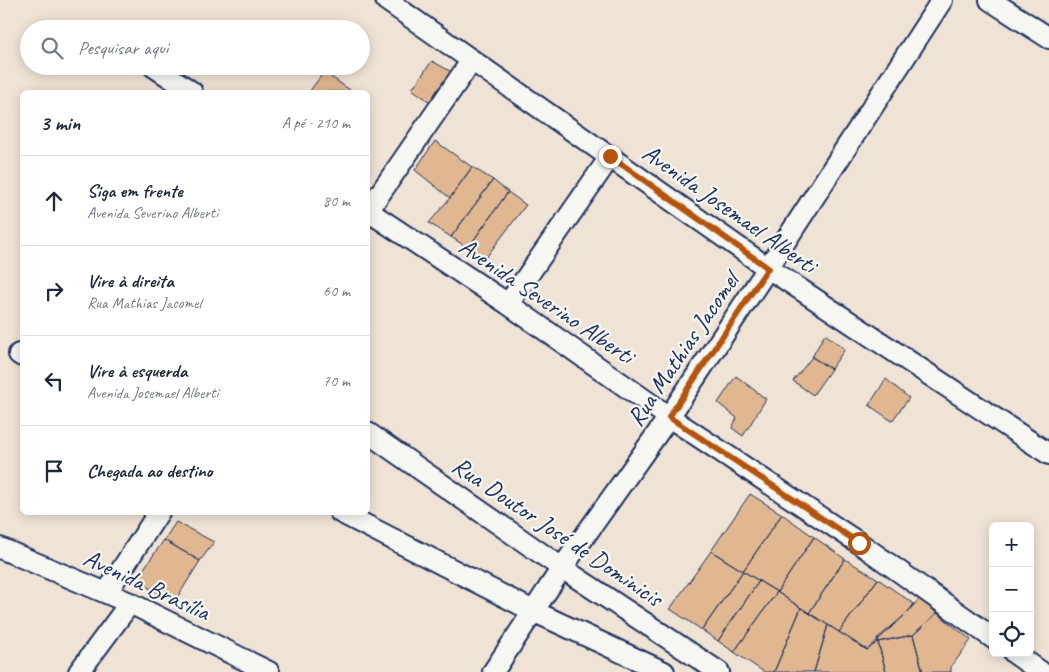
<!DOCTYPE html>
<html lang="pt">
<meta charset="utf-8">
<style>
body{margin:0;font-family:Caveat,sans-serif;background:#f6f6f7;color:#1f2937}
.controls{position:absolute;right:15px;bottom:15px;display:grid;overflow:hidden;border-radius:8px;box-shadow:0 2px 12px #0003}
.controls button{width:45px;height:45px;display:grid;place-items:center;padding:0;border:0;border-bottom:1px solid #e0e1e3;background:#fff;color:#1f2937;font:25px sans-serif}
.stop{position:absolute;width:15px;height:15px;margin:-11px;border:4px solid #b45309;border-radius:50%;background:#fff}
.stop.end{background:#b45309;border-color:#fff;box-shadow:0 1px 5px #0008}
.list{margin:0;padding:0;list-style:none}
h2{display:flex;justify-content:space-between;align-items:center;height:65px;margin:0;padding:0 20px;font-size:21px}
h2 small{font-size:16px;font-weight:400;color:#747a83}
.list li{display:grid;grid-template-columns:32px 1fr auto;gap:15px;align-items:center;box-sizing:border-box;height:90px;padding:0 20px;border-top:1px solid #e0e1e3}
.list b{display:block;font-size:19px;white-space:nowrap}
.list p{margin:0;font-size:16px;white-space:nowrap;color:#747a83}
.list em{font-size:16px;font-style:normal;color:#747a83}
.icon{flex:none;width:28px;height:28px;fill:none;stroke:currentColor;stroke-width:2;stroke-linecap:round;stroke-linejoin:round}
.map{position:relative;flex:none;width:1049px;height:672px;overflow:hidden}
.search{position:absolute;background:#fff;box-shadow:0 2px 12px #0003;left:20px;top:20px;width:350px;height:55px;display:flex;align-items:center;gap:12px;box-sizing:border-box;padding:0 18px;border-radius:28px;color:#747a83;font-size:19px}
.panel{position:absolute;background:#fff;box-shadow:0 2px 12px #0003;left:20px;top:90px;width:350px;height:425px;border-radius:8px}
.map>svg:first-child{display:block}
.building{fill:#e0b790;stroke:#1b2f5e}
.lines{fill:none;stroke-linecap:round;stroke-linejoin:round}
.minor-casing{stroke:#1b2f5e;stroke-width:24}
.minor{stroke:#f6f6f2;stroke-width:20}
.route{stroke:#b45309;stroke-width:6}
.labels{text-anchor:middle;stroke-width:4.5;stroke-linejoin:round;paint-order:stroke}
.street-label{font-size:25px;fill:#1b2f5e;stroke:#f6f6f2}
</style>
<div class="map">
<svg width="1049" height="672" viewBox="0 0 1049 672">
<rect width="100%" height="100%" fill="#efe3d5"/>
<filter id="ink" filterUnits="userSpaceOnUse"><feTurbulence type="fractalNoise" baseFrequency=".02" numOctaves="2"/><feDisplacementMap in="SourceGraphic" scale="10" xChannelSelector="R" yChannelSelector="G"/><feConvolveMatrix kernelMatrix="1 2 1 2 8 2 1 2 1" color-interpolation-filters="sRGB"/></filter>
<g filter="url(#ink)">
<!-- building -->
<path class="building" d="M432 61 455 74 434 105 412 89Z
M324 72 350 90 348 92H309Z
M435 141 472 167 450 198 415 170Z
M472 167 493 180 451 237 429 223 450 198Z
M493 180 508 192 468 248 451 237Z
M508 192 526 205 484 260 468 248Z
M825 334 845 349 831 369 812 357Z
M812 357 831 369 813 395 793 381Z
M736 376 766 399 743 436 732 428 737 418 718 403Z
M886 379 909 398 892 421 869 405Z
M750 494 782 514 743 571 711 551Z
M782 514 814 537 777 592 743 571Z
M176 522 214 542 200 561 164 540Z
M814 537 845 559 809 613 777 592Z
M164 540 200 561 175 601 135 581Z
M711 551 743 571 702 630 670 609Z
M845 559 878 579 839 632 809 613Z
M743 571 759 581 718 641 702 630Z
M878 579 914 604 906 614 867 650 839 632Z
M759 581 777 592 734 652 718 641Z
M777 592 801 608 774 672H764L734 652Z
M919 599 937 613 913 635 878 642 877 639 906 614Z
M801 608 828 625 814 672H774Z
M937 613 971 640 951 667V672H923L913 635Z
M828 625 867 650 878 642 886 672H814Z
M913 635 923 672H886L878 642Z"/>
<g class="lines">
<defs>
<path id="minor" d="M386 0 768 268 1049 454
M990 0 1049 38
M153 66 192 92
M368 211 508 304 669 417 859 543 993 638
M368 211 472 60
M508 304 610 157
M19 354 22 356
M368 433 562 568 719 672
M340 512 533 611 664 672
M0 548 130 603 269 672
M107 592 159 512
M1014 653 1041 672
M79 672 130 603
M493 672 562 568 669 417 768 268 942 0"/>
</defs>
<!-- minor casing -->
<use href="#minor" class="minor-casing"/>
<!-- minor -->
<use href="#minor" class="minor"/>
</g>
</g>
<g class="lines" filter="url(#ink)">
<!-- route -->
<path class="route" d="M610 156 768 268 669 417 859 543"/>
</g>
<g class="labels">
<!-- street labels -->
<g class="street-label">
<text transform="translate(730 208) rotate(35)" y="9">Avenida Josemael Alberti</text>
<text transform="translate(547 300) rotate(34)" y="9">Avenida Severino Alberti</text>
<text transform="translate(682 349) rotate(-56)" y="9">Rua Mathias Jacomel</text>
<text transform="translate(558 531) rotate(34)" y="9">Rua Doutor José de Dominicis</text>
<text transform="translate(147 584) rotate(25)" y="9">Avenida Brasília</text>
</g>
</g>
</svg>
<div class="controls">
<button>+</button>
<button>−</button>
<button><svg class="icon" aria-label="locate" viewBox="0 0 24 24"><circle cx="12" cy="12" r="6"/><path d="M12 2v4M12 18v4M2 12h4M18 12h4"/></svg></button>
</div>
<div class="stop" style="left:859px;top:543px"></div>
<div class="stop end" style="left:610px;top:156px"></div>
<div class="search"><svg class="icon" aria-label="search" viewBox="0 0 24 24"><circle cx="10" cy="10" r="6"/><path d="M15 15l6 6"/></svg>Pesquisar aqui</div>
<section class="panel">
<h2>3 min<small>A pé · 210 m</small></h2>
<ul class="list">
<li><svg class="icon" aria-label="ahead" viewBox="0 0 24 24"><path d="M12 20V5M6 11l6-6 6 6"/></svg><div><b>Siga em frente</b><p>Avenida Severino Alberti</p></div><em>80 m</em></li>
<li><svg class="icon" aria-label="right" viewBox="0 0 24 24"><path d="M7 20v-9h11M14 6l5 5-5 5"/></svg><div><b>Vire à direita</b><p>Rua Mathias Jacomel</p></div><em>60 m</em></li>
<li><svg class="icon" aria-label="left" viewBox="0 0 24 24"><path d="M17 20v-9H6M10 6l-5 5 5 5"/></svg><div><b>Vire à esquerda</b><p>Avenida Josemael Alberti</p></div><em>70 m</em></li>
<li><svg class="icon" aria-label="arrive" viewBox="0 0 24 24"><path d="M6 21V4h12l-3 4 3 4H6"/></svg><div><b>Chegada ao destino</b></div></li>
</ul>
</section>
</div>
